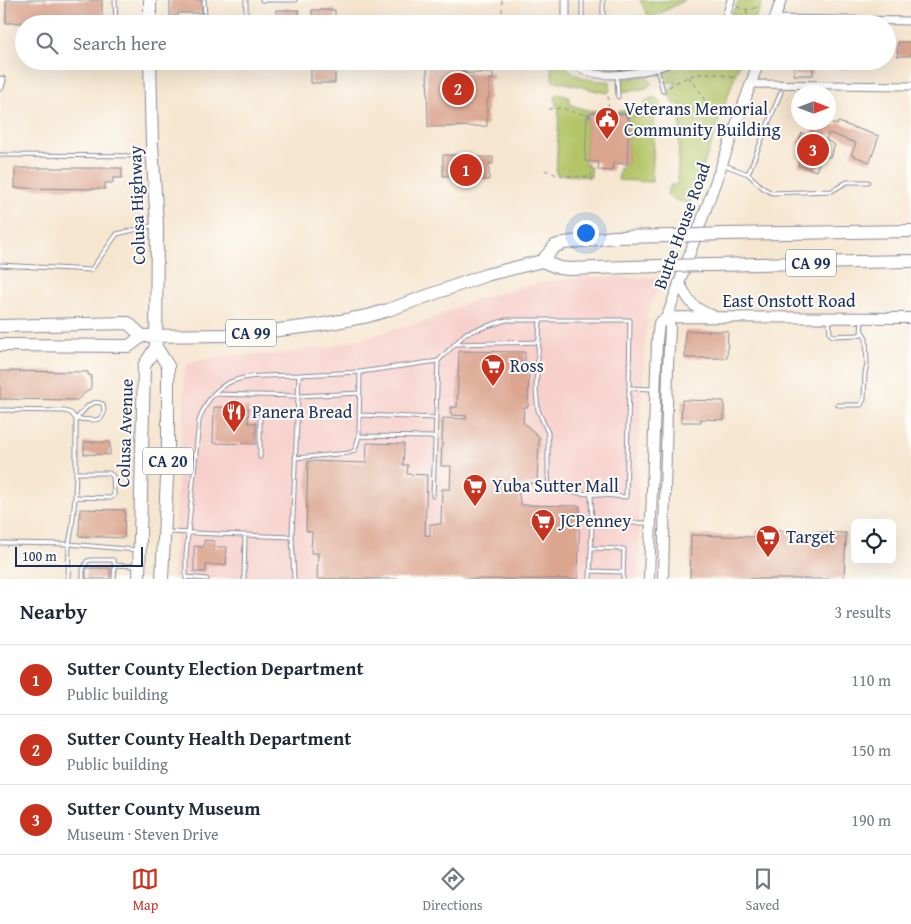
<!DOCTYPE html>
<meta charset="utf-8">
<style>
body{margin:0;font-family:"Gentium Book Plus",serif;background:#f6f6f7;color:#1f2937}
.controls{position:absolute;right:15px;bottom:15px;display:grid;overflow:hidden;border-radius:8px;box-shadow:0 5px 20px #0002}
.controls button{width:45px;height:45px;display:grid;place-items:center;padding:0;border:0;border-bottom:1px solid #e0e1e3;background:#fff;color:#1f2937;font:25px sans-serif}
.compass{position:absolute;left:791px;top:85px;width:45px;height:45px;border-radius:50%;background:#fff;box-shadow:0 5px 20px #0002;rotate:90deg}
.scale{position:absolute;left:15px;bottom:12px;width:128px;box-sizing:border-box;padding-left:5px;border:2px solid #1b2f5e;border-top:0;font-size:14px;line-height:18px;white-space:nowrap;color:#1b2f5e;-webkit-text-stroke:4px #fdfcf7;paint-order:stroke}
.you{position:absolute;left:585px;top:232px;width:18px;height:18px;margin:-12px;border:4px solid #fff;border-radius:50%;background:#1a73e8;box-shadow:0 0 0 8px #1a73e833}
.badge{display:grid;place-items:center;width:32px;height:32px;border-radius:50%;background:#c8321e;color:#fff;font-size:16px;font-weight:700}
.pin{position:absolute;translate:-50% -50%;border:2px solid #fff;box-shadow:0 1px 5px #0006}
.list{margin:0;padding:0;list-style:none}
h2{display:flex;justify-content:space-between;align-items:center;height:65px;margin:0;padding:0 20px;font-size:21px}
h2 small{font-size:16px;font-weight:400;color:#747a83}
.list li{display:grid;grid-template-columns:32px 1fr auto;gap:15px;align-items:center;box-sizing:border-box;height:70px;padding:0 20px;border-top:1px solid #e0e1e3}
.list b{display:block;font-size:19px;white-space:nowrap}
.list p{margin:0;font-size:16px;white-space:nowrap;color:#747a83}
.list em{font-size:16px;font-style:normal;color:#747a83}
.icon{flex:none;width:28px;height:28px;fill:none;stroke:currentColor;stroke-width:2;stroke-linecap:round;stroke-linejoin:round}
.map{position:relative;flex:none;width:911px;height:579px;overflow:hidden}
.search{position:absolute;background:#fff;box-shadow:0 5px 20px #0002;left:15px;right:15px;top:15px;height:55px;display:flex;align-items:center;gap:12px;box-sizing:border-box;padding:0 18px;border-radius:28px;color:#747a83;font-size:19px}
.sheet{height:275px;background:#fff}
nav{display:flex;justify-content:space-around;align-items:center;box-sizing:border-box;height:70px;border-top:1px solid #e0e1e3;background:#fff;font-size:14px;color:#747a83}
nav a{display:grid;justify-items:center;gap:2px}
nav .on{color:#c8321e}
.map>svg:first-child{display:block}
.built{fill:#f7d0cb}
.green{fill:#b4c568;stroke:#687a63}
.building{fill:#dba58f}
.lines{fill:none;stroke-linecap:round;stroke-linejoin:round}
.lane-casing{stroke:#888a97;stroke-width:5}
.street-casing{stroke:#888a97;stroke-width:9}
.secondary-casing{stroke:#888a97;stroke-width:12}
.highway-casing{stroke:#888a97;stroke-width:14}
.path{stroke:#888a97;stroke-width:1;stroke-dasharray:4 4;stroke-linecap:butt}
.lane{stroke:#fff;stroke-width:3}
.street{stroke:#fff;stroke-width:7}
.secondary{stroke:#fff;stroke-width:10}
.highway{stroke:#fff;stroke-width:12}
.highway-bridge-casing{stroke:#888a97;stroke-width:14;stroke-linecap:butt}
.highway-bridge{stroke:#fff;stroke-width:12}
.labels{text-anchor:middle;stroke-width:4;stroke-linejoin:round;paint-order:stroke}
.shield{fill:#fdfcf7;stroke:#5f6c8c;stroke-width:1}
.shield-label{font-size:16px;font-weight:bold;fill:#1b2f5e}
.poi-label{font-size:18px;fill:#1b2f5e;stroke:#fdfcf7;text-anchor:start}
.street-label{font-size:18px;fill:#1b2f5e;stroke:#fdfcf7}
</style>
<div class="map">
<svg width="911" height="579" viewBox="0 0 911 579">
<rect width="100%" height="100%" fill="#fdfcf7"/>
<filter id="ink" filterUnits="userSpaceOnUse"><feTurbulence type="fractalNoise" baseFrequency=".02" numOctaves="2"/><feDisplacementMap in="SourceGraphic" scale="10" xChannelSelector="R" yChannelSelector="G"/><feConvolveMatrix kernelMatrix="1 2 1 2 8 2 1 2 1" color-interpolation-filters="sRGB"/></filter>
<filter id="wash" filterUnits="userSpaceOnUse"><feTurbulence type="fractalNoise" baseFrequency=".0096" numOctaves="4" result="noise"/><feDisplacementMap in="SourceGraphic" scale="20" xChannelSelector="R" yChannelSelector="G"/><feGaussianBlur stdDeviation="1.12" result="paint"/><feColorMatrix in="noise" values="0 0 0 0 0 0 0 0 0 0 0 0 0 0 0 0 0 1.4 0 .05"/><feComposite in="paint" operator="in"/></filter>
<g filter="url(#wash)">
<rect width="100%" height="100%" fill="#f6e6d0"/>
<!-- built -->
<path class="built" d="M585 277H663L648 311 645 343 638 456 639 579H173L178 476 184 417V371L189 363 216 356 280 354 332 346 427 321 471 301 505 291 543 282Z"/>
<!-- green -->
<path class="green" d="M640 0 654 1 685 0 650 19Z
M739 0H763L753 24H726Z
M590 61H656C636 69 610 73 590 61Z
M684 61H740L691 202C682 202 675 202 667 195L668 189H670V185H677L681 105 674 104 669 95 670 89 677 82 667 83 664 80 662 72Z
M551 64 565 65C577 79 591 81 610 81V90L608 93C589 90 572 83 553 81L552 79Z
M646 76 652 83 647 88 622 92 619 87V80Z
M558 94 569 97 571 105 587 110 602 111V113H591V115H583L587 117 585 166 591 167V177L556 174 559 110 556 105 555 96Z
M653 97 660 101 661 107 655 112 652 182 618 180 620 169 625 164H627L629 117H626V114H609L610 110 614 112 645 108V101Z"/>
<g id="blocks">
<!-- building -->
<path class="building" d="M6 0H102V22L6 23Z
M170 0H202V13H178V17H170Z
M276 10H299V24H276Z
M312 10H335V24H312Z
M898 42H911V56H897Z
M311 61H335V83H311Z
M427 61H463V73H493V79H489V99H487V126L428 127Z
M794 61H813V75H794Z
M838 61H855V67H839Z
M591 113 626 114V118H629L627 164 613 163 612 171 598 170 599 162 585 161 587 117H591Z
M814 122H828L837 125 838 122 879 136 870 162 851 155 856 143 829 133 826 140 835 145 830 157 822 156 816 171 798 165 806 150 804 149 806 147 798 144 802 133 811 136 812 135Z
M443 155H466V160H474V157H493V164H489V180L465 179 464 176H443Z
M15 168H122V178H113V183H105V189L15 188Z
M685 331H728L727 358H685Z
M459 351 525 352V367H529L528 407H524L523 422 539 437 537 482 517 487 521 505 580 506 578 579H317L318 553H311L312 532 306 531 308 461 366 463 367 443 404 444 403 465H408L407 474 427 475 425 535 430 536V524H441L442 489H450L451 466H441L443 418 466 419 467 416 451 415V407H457Z
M0 371 88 372V375H91V388L77 400 0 399Z
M682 400 724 401V420L701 419V422H681Z
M214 407 249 408 248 423H256V444L213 443Z
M84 442H110V455L84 454Z
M80 509 125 510 124 538 79 536Z
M756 530 846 533 844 579H690L691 535 756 537Z
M204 540 214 541V547H227L226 565H206V572H194V546L204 547Z
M86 568H110V579H86Z"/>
</g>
</g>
<g filter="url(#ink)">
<use href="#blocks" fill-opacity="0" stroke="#888a97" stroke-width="1"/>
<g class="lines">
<defs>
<path id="lane" d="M115 0 116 24
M246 0V24
M262 0H295
M582 0V24
M603 0V24
M200 24 205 18 204 0
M657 69 663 91
M617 76 618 97
M0 155 149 156
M724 165 748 174 763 188 772 193 832 191 847 182H868
M748 174 781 92
M0 265 91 270 117 234 155 225
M829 318 830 334 833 336 857 335 861 334 862 320
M540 320 536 390 538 410 548 433V474L549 486 557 491 591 494
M455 344 539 342
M299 375 360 372 438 361 466 333 506 320H630L629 388 652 389
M629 388 626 497 591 494 592 523H648
M213 394 298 396 360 393
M838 405H861L864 399 865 373 867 365 866 338 862 331
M0 410 65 411 71 413 76 419C90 419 108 426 103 404 90 398 85 410 76 419V473H109L113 476 114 495 111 498 75 497 72 528 69 544 0 543
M359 415 436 418
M359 436 435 437
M260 457V415
M295 458 349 453 355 450 359 436 360 372
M433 496 438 361
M75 497 76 473
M168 532 292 537
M591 548 624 549 623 579
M590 571 623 572
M186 577 207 579
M68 579 69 544 136 550
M83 579V570L87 561 92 560H113L115 565
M114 579 115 565 136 566
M186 579V555L199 421C216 369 253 377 299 375L292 537 294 579
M244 579 245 535
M590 579 592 523"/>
<path id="street" d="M566 0V24
M774 19 911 21
M720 24 726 16 731 0
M572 61C589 85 652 73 674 61
M750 84 911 86
M0 87 2 80"/>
<path id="secondary" d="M773 24 781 0
M679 282C687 298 693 310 712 315
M667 317 911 318
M649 579 657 342 659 323 667 317
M663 579 668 366 670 327 667 317 759 61"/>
<path id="highway" d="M150 0V24
M150 61 152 144 157 225 156 347
M723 234 911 231
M542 261 559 268 569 269 661 266
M712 265 911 261
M0 326 128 323 142 336
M0 345 129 346 142 336 229 335 270 331 319 325 368 316 388 310 486 275 542 261 555 246 564 243 614 237 672 236
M156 347 168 366V457L162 579
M139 579 144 366 156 347"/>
</defs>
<!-- lane casing -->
<use href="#lane" class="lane-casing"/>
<!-- street casing -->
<use href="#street" class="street-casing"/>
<!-- secondary casing -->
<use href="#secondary" class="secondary-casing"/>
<!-- highway casing -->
<use href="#highway" class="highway-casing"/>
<!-- path -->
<path class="path" d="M502 0V24
M737 7 749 10 760 6
M746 11 753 24
M689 77C692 83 698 87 701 93 707 104 707 113 720 118
M669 87C693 72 707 70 734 78
M608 96V114
M548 109 562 108 576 113 591 115
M626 117 669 114
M545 170 557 175 591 177 592 161
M591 177 593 183"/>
<!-- lane -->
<use href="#lane" class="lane"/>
<!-- street -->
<use href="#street" class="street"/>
<!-- secondary -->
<use href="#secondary" class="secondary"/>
<!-- highway -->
<use href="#highway" class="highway"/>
<defs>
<path id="highway-bridge" d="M672 236 723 234
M661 266 712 265"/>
</defs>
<!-- highway-bridge casing -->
<use href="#highway-bridge" class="highway-bridge-casing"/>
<!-- highway-bridge -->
<use href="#highway-bridge" class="highway-bridge"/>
</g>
</g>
<!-- icons -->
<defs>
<symbol id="civic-pin" viewBox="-11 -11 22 30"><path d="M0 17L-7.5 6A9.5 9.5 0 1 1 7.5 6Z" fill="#c8321e" stroke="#fdfcf7"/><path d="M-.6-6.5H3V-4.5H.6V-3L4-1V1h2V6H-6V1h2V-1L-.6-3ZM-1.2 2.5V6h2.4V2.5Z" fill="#fff"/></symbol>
<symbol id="supermarket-pin" viewBox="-11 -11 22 30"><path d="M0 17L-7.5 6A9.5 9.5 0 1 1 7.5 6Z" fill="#c8321e" stroke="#fdfcf7"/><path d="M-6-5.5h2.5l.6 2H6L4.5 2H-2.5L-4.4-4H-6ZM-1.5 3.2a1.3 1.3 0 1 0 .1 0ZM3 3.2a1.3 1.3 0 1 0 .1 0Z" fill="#fff"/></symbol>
<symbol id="restaurant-pin" viewBox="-11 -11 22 30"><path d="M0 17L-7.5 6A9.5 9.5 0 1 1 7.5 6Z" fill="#c8321e" stroke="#fdfcf7"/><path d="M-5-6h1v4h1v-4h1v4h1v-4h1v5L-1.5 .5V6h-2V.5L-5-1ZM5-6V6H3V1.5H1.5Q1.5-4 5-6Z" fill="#fff"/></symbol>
</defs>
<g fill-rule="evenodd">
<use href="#civic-pin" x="593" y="105" width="28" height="38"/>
<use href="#supermarket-pin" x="479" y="352" width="28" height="38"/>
<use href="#restaurant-pin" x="220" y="398" width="28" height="38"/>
<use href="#supermarket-pin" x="461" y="472" width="28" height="38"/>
<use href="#supermarket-pin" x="529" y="507" width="28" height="38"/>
<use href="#supermarket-pin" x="754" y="523" width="28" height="38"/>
</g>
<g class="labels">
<!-- shield labels -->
<g class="shield">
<rect x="786" y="249.5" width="50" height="27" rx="4"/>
<rect x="226" y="319.5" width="50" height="27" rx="4"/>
<rect x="143" y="447.5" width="50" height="27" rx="4"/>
</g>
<g class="shield-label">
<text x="811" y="269">CA 99</text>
<text x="251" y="339">CA 99</text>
<text x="168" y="467">CA 20</text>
</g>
<!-- poi labels -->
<g class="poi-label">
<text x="624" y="115">Veterans Memorial<tspan x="624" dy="21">Community Building</tspan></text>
<text x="510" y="372">Ross</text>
<text x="252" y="418">Panera Bread</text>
<text x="492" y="492">Yuba Sutter Mall</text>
<text x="560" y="527">JCPenney</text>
<text x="786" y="543">Target</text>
</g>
<!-- street labels -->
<g class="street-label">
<text transform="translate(137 205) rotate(-92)" y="6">Colusa Highway</text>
<text transform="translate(682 226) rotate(-70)" y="6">Butte House Road</text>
<text x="789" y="307">East Onstott Road</text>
<text transform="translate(125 433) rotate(-88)" y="6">Colusa Avenue</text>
</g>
</g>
</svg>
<div class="controls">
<button><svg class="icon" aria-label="locate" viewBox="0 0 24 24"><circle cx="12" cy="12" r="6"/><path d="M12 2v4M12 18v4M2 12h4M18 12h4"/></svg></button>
</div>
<svg class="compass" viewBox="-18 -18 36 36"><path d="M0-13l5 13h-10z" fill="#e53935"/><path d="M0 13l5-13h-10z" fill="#747a83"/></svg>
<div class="scale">100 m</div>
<div class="you"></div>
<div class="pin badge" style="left:466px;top:170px">1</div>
<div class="pin badge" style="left:458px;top:89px">2</div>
<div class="pin badge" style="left:813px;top:150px">3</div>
<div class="search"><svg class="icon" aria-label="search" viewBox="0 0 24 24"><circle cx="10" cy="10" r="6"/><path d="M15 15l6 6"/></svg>Search here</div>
</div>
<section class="sheet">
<h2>Nearby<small>3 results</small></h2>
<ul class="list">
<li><span class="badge">1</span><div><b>Sutter County Election Department</b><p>Public building</p></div><em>110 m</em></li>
<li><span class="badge">2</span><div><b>Sutter County Health Department</b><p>Public building</p></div><em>150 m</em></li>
<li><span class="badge">3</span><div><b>Sutter County Museum</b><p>Museum · Steven Drive</p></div><em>190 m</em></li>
</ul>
</section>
<nav>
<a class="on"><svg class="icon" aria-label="map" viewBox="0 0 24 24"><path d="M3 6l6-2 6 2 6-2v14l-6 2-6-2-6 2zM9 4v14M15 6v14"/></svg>Map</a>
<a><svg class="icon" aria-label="directions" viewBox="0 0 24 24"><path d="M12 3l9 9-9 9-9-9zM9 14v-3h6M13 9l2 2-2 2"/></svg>Directions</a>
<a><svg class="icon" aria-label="saved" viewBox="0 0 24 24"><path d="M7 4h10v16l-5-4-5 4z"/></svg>Saved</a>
</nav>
